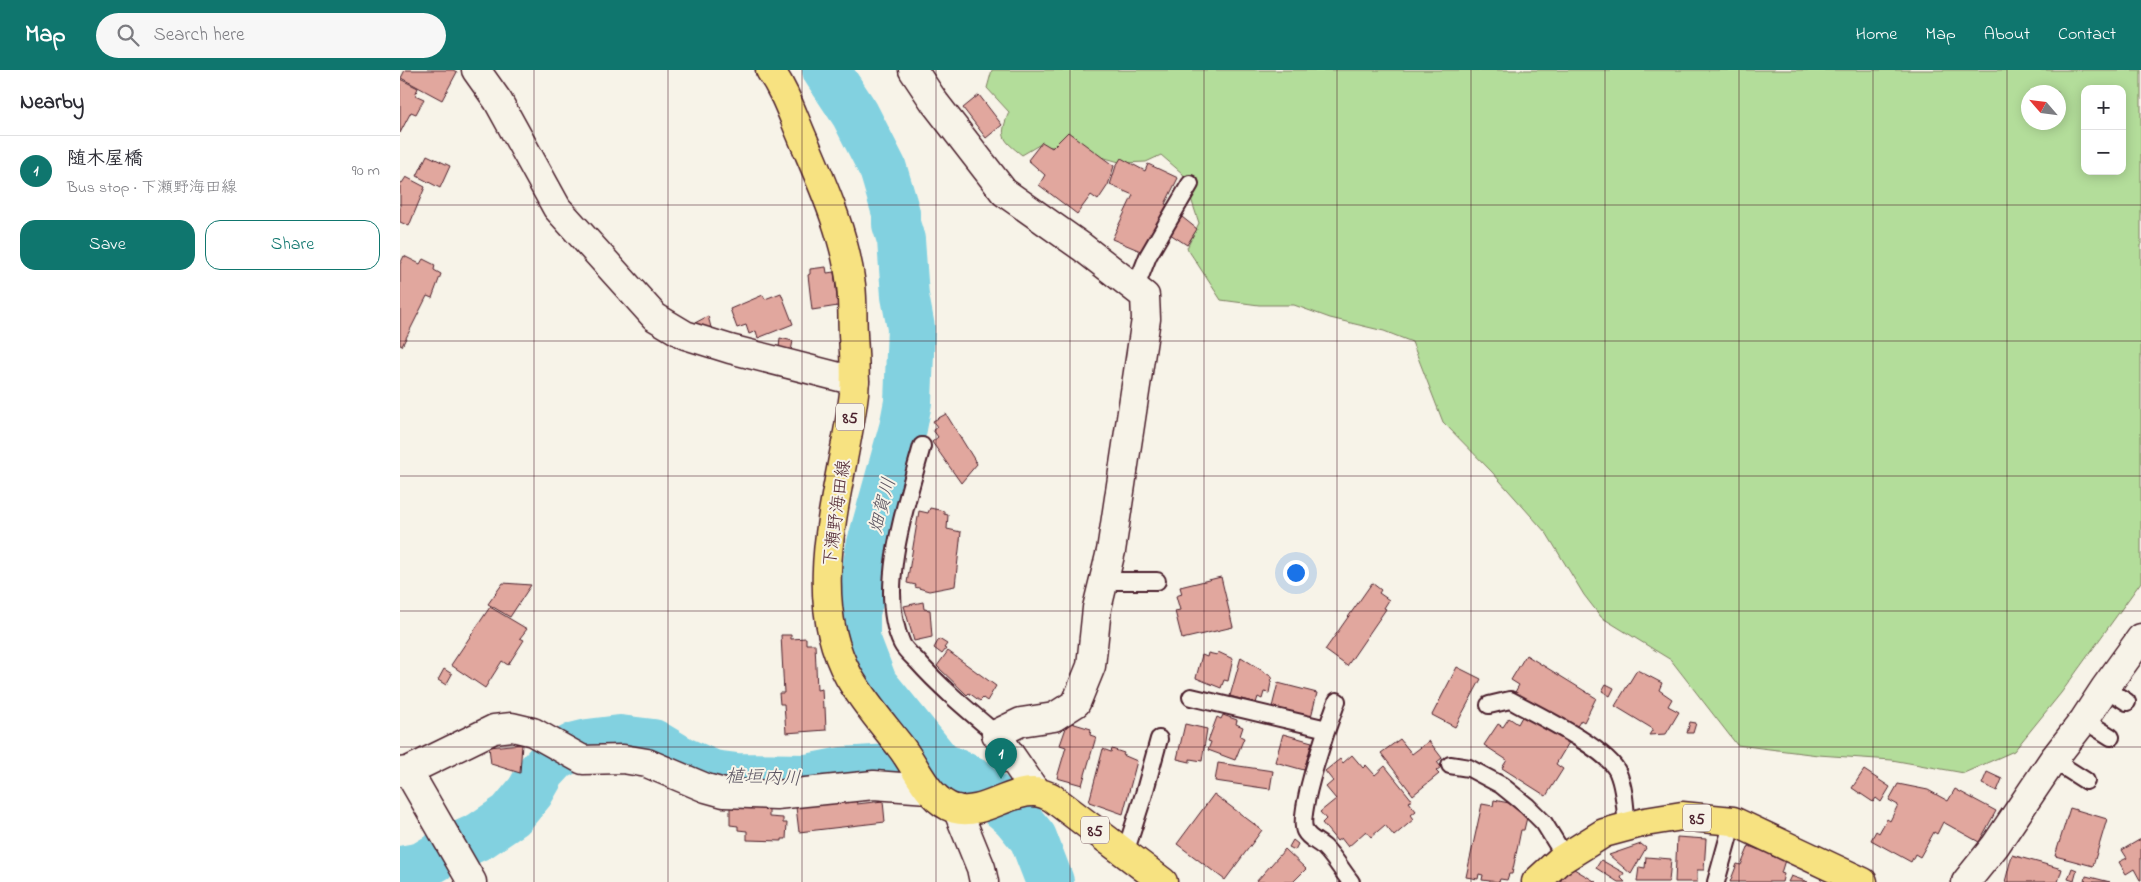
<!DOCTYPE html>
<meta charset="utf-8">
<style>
body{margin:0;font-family:"Indie Flower","Klee One",sans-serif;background:#f7f7f7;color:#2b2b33}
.controls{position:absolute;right:15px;top:15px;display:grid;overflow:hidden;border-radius:10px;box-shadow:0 2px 12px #0003}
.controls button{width:45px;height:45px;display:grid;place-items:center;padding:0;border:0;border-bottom:1px solid #e1e1e2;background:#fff;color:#2b2b33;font:25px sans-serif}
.compass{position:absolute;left:1621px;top:15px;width:45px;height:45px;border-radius:50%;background:#fff;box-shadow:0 2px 12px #0003;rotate:298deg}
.you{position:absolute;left:895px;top:502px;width:18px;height:18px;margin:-12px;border:4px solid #fff;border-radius:50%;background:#1a73e8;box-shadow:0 0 0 8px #1a73e833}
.badge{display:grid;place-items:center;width:32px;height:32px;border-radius:50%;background:#0f766e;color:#fff;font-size:16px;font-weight:700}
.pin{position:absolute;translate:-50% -41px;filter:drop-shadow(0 1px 2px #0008)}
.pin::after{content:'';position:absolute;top:26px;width:18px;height:15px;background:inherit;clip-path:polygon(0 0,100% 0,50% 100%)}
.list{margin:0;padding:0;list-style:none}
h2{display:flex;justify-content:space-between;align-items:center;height:65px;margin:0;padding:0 20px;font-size:21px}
h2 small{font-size:16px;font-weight:400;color:#7c7c81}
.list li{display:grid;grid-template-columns:32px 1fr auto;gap:15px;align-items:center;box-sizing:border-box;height:70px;padding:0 20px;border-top:1px solid #e1e1e2}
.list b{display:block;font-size:19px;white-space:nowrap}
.list p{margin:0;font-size:16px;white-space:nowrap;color:#7c7c81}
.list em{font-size:16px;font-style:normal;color:#7c7c81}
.actions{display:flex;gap:10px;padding:15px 20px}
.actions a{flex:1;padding:11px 0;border:1px solid #0f766e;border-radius:15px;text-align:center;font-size:18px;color:#0f766e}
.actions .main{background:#0f766e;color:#fff}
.icon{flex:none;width:28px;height:28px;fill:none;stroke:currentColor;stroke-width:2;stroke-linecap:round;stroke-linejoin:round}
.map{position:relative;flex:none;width:1741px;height:812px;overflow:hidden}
header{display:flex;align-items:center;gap:30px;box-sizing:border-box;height:70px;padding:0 25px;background:#0f766e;color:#fff}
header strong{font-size:24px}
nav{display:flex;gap:28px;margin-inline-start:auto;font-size:18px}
.search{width:350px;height:45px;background:#f7f7f7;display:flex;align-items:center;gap:12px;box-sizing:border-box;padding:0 18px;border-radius:28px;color:#7c7c81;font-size:19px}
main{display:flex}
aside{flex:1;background:#fff}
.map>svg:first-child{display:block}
.green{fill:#b3dd9a;stroke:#7e7e62;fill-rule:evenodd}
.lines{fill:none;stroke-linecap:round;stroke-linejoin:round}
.river{stroke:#82d1e0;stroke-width:48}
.building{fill:#e1a79e;stroke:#4a1f2b}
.service-casing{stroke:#4a1f2b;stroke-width:20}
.minor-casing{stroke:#4a1f2b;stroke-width:31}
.primary-casing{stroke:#4a1f2b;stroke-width:31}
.service{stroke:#f7f3e8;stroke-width:16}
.minor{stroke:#f7f3e8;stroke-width:28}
.primary{stroke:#f7e281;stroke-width:28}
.grid{fill:none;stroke:#4a1f2b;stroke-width:1;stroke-opacity:0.55}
.labels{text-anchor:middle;stroke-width:4;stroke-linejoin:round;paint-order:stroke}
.shield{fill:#f7f3e8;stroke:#7e5f64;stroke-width:1}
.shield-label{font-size:16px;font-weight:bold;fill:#4a1f2b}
.street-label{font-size:18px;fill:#4a1f2b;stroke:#f7f3e8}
.water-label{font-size:19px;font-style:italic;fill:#5b5461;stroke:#f7f3e8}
</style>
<header>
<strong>Map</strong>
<div class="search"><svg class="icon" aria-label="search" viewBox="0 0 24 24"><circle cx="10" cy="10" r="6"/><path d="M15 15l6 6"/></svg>Search here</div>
<nav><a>Home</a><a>Map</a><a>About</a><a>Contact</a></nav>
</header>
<main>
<aside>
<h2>Nearby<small></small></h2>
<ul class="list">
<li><span class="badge">1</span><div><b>随木屋橋</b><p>Bus stop · 下瀬野海田線</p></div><em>90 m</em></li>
</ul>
<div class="actions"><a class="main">Save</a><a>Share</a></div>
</aside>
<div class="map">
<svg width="1741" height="812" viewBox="0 0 1741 812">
<rect width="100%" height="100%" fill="#f7f3e8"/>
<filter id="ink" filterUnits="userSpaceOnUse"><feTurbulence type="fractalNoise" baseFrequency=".02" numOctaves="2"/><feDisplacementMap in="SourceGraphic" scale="10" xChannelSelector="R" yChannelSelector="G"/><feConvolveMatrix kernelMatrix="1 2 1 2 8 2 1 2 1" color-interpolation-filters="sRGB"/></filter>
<g filter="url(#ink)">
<!-- green -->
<path class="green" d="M592 0H1741V512L1661 623 1614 681 1564 703 1492 690 1418 685 1337 675 1271 590 1201 547 1184 525 1147 464 1092 402 1043 352 1012 272 984 261 930 248 894 235H859L821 230 787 178 799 153 783 104 761 85 746 92 723 93 676 80 639 75 622 85C602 69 599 67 609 42L587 18ZM1685 19H1722V101H1685ZM1628 22H1658V52H1628Z"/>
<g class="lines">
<!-- river -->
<path class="river" d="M426 0 455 44 483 99 496 143V154L501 170 505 226 511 258 508 332 503 358 470 477 463 517 456 542V568L474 615 539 695 574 711 615 746 633 768 650 812
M0 800 22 796 47 781 80 766 111 745 130 722 142 701 155 687 176 676 188 673 220 669 253 673 283 691 313 704 336 707 407 708 442 701 539 695"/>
</g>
<!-- building -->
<path class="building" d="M5 0H53L57 2 42 30 1 8Z
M0 9 18 18 15 25 24 29 16 44 11 42 0 63Z
M579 25 602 55 586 68 563 38Z
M668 62 714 96 708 115 698 130 691 125 677 144 639 115 645 105 628 90 642 72 652 78Z
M27 85 50 96 40 118 17 106Z
M721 88 745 101 748 94 778 108 765 134 770 136 743 182 712 169 733 125 710 115 716 96Z
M6 107 25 117 9 156 0 152V112L2 113Z
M782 147 797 159 787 175 770 164Z
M4 186 20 194 23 189 35 195 34 200 41 204 32 228 27 226 2 276 0 275V194Z
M426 197 427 203 434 202 438 236 412 240 408 205 410 204V199Z
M381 223 393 254 358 268 356 261 349 264 346 255 337 258 330 239 363 225 365 229Z
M308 246 313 265 293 254Z
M380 268 393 271 391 281 379 278Z
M546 344 577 394 561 413 532 372 538 367 533 360 537 357 533 351Z
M530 438 544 441V444L548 445 547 459 561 462 555 516 529 521 515 517 516 515 507 513 519 441 528 443Z
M821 507 833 557 782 569 775 541 780 540 776 526 782 524 780 517Z
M103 513 131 515 110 547 88 534Z
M972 513 981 520 979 523 989 530 984 538 986 539 947 596 925 580Z
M523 532 524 539 530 540 532 567 514 571 504 536Z
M90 537 127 559 120 568 124 570 108 595 102 591 85 618 51 595Z
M381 565H391V569L406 568V574H415L417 620 422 619 423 638 425 637 426 660 386 663 384 634H380L379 623H384Z
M539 569 547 574 544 578 546 579 542 584 534 578Z
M548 581 596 616 587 631 583 628 580 631 569 623 567 625 537 596Z
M818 582 833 589 828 611 824 610 821 618 796 608 802 585 807 587 808 583 817 585Z
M1126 585 1196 628 1184 652 1181 650 1174 661 1114 624 1119 615 1111 610Z
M841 587 872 607 869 623 864 622 862 629 858 627 856 633 830 626Z
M1057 597 1081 609 1055 657 1032 645Z
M44 599 52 604 46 615 38 610Z
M1237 600 1262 613 1259 620 1272 629 1268 636 1279 642 1266 664 1249 665 1253 659 1215 636Z
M878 613 917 623 911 647 872 637Z
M1206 614 1214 618 1210 626 1202 621Z
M1124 643 1171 669 1156 694 1163 699 1146 726 1102 698 1107 690 1084 675 1098 654 1103 657 1109 648 1118 654Z
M823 645 837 650 836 654 843 657 840 666 844 668 835 690 808 680 811 672 808 671 817 647 821 649Z
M668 652 691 659 690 665 696 667 682 715 657 708 666 677 660 675Z
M1290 652 1296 653 1293 663H1287Z
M785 654 807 659 802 691 790 689V692L777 689Z
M883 664 912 672 904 700 875 692Z
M1000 669 1012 684 1029 671 1042 688 1037 692 1041 697 1036 701 1039 704 1013 725 981 683Z
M122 674 120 703 91 694 89 677Z
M703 679 711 682 712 679 724 683 723 685 737 691 723 744 689 732Z
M952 685 963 698 966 695 975 705 985 696 1012 730 1009 732 1016 741 1011 745 1014 749 994 766 985 755 971 767 966 761 948 777 941 768 937 771 922 753 926 749 920 742 936 729 926 717 933 711 925 701 940 689 943 693Z
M818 693 873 701 870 719 815 711Z
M1464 700 1490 717 1481 732 1476 728 1473 732 1452 718Z
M1587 702 1602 709 1597 721 1582 714Z
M1498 714 1528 720 1548 731 1555 719 1596 741 1579 772 1543 752 1537 764 1534 762 1520 787 1515 784 1511 792 1471 770 1476 761 1479 763 1487 749 1490 751 1498 735 1489 730Z
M814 724 862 760 825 810 777 774Z
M456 730 457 734 483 731 485 752 399 762 396 737Z
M1094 730 1119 735 1128 743 1124 760H1121L1112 804H1109L1107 810 1100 809 1099 812 1082 810 1083 805 1079 804 1078 809 1066 807 1082 734 1093 736Z
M330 736 369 738V747L383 748V753H387L386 769H382V771L347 770V761L338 760V756L330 755Z
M1670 738 1707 749 1693 796 1655 786Z
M1277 767 1306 769 1304 800H1297V812H1275Z
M1741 769V810H1740L1734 799 1726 804 1719 792 1727 788 1722 780Z
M893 770 898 774 895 780 889 777Z
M1241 774 1246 778 1231 804 1209 785Z
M1349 776 1359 780 1360 777 1373 781 1372 786 1385 790 1381 803 1384 804 1382 812H1330L1337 794 1341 795Z
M885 779 906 799 893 812H856Z
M1612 785 1662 799 1658 812H1605Z
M1246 787 1271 789 1269 812H1237L1239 797 1245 798Z
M1201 790 1224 803 1221 808 1225 812H1218L1196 798Z
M1169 796 1196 812H1160Z
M1672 798 1677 800 1674 811 1668 809Z
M1391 806 1408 812H1388Z
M1686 806 1710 812H1685Z"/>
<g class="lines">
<defs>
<path id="service" d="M735 219 748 186 790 114
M522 376C507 431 476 520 502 574 505 580 512 586 517 591 541 618 569 641 596 664
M703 511H757
M1705 618 1727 632
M791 627 927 659
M937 631C929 652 896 744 905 761 909 769 919 772 925 778 935 788 942 801 951 812
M1089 635 1110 630C1134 643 1209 679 1218 703 1225 720 1225 739 1227 757
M1684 650 1711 667
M1653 690 1686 711
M1050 695 1069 698 1101 715 1127 736 1144 753 1165 787
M725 783 744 724 759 669
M1316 812 1333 751"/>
<path id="minor" d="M76 0 98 31 157 138 255 247 285 265 330 279 455 311
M513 0 535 33 604 122 682 177 745 226 746 249 711 481 697 538 691 596 676 633 654 647 621 652 596 664 636 722
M8 701 72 812
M0 702 8 701 94 659 112 657 133 662 183 690 223 689 247 693 306 718 324 723 376 725 474 715 528 719
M557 739 581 798 584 812
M1566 812 1595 776 1653 690 1684 650 1705 618 1741 568"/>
<path id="primary" d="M370 0C386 23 392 44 403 69 423 116 445 164 451 215 453 231 452 248 453 264 454 284 456 304 454 323 444 412 401 521 449 607 463 631 482 653 500 676 517 697 527 730 555 739 582 746 608 721 634 722 640 722 646 725 651 727L763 812
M1136 812 1159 791 1204 763 1245 752 1282 746 1333 751 1463 812"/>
</defs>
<!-- service casing -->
<use href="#service" class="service-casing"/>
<!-- minor casing -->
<use href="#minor" class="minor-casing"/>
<!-- primary casing -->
<use href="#primary" class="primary-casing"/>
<!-- service -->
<use href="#service" class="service"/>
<!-- minor -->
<use href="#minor" class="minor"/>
<!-- primary -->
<use href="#primary" class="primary"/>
</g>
</g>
<!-- grid -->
<path class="grid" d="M134 0V812M268 0V812M402 0V812M536 0V812M670 0V812M804 0V812M937 0V812M1071 0V812M1205 0V812M1339 0V812M1473 0V812M1607 0V812M0 135H1741M0 271H1741M0 406H1741M0 541H1741M0 677H1741"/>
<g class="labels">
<!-- shield labels -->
<g class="shield">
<rect x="436" y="333.5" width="28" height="27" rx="4"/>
<rect x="1283" y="734.5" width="28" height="27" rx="4"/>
<rect x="681" y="746.5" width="28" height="27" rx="4"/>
</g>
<g class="shield-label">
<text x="450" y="353">85</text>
<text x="1297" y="754">85</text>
<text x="695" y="766">85</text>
</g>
<!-- street labels -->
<g class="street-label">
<text transform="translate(436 443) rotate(-82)" y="6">下瀬野海田線</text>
</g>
<!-- water labels -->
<g class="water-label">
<text transform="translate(481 435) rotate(-75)" y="7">畑賀川</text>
<text transform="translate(363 706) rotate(2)" y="7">植垣内川</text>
</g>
</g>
</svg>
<div class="controls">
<button>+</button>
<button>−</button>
</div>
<svg class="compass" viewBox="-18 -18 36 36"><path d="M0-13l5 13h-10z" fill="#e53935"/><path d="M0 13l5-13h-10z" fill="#7c7c81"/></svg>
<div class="you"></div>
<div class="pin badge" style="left:601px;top:709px">1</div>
</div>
</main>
